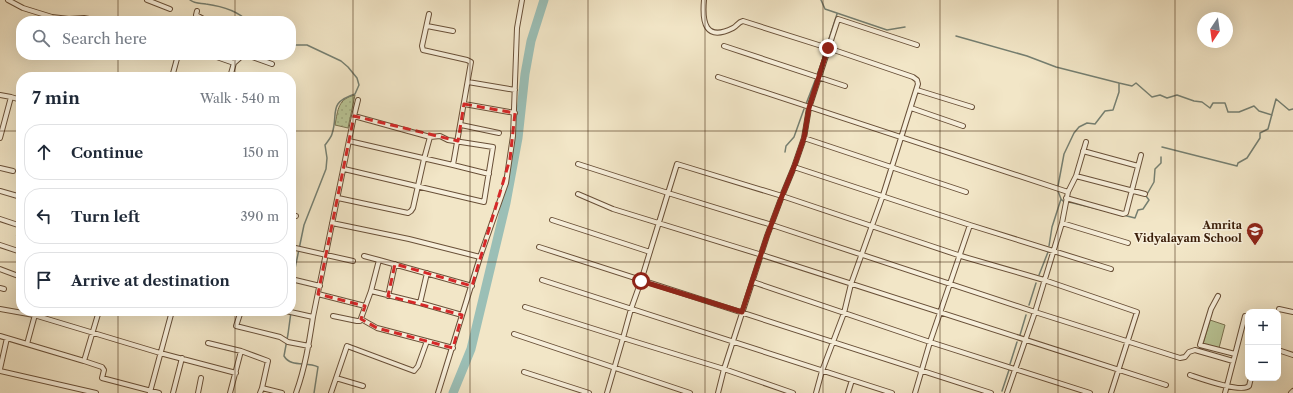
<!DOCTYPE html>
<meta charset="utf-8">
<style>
body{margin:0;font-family:"Libre Caslon Text",serif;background:#f6f6f7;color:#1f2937}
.controls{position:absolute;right:12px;bottom:12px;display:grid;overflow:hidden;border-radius:8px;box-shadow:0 4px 16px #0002}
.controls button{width:36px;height:36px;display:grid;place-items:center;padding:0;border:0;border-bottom:1px solid #e0e1e3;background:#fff;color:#1f2937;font:20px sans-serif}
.compass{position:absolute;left:1197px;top:12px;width:36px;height:36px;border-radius:50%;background:#fff;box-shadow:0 4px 16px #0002;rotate:193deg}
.stop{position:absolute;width:12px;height:12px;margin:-9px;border:3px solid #8f2418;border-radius:50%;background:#fff}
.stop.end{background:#8f2418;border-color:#fff;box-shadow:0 1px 4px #0008}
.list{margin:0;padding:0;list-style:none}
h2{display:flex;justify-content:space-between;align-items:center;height:52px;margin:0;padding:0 16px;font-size:17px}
h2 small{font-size:13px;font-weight:400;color:#747a83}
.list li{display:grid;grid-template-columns:26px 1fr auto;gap:12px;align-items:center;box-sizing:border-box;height:56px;margin:0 8px 8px;padding:0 8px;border:1px solid #e0e1e3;border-radius:16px}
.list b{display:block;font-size:15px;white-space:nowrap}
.list em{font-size:13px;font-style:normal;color:#747a83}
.icon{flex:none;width:22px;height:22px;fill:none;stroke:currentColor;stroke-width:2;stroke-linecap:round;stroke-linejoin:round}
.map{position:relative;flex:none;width:1293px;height:393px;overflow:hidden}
.search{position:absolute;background:#fff;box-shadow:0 4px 16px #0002;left:16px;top:16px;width:280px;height:44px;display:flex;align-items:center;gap:10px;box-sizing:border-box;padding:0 14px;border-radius:16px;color:#747a83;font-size:15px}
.panel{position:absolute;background:#fff;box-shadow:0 4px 16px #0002;left:16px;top:72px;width:280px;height:244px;border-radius:16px}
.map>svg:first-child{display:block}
.green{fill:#b9c596;stroke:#7a7250}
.park{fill:url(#park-dots);stroke:#7a7250}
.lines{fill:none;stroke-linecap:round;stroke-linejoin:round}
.stream{stroke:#757f71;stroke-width:1.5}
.river{stroke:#9bbfb6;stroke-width:9}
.minor-casing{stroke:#695038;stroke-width:6}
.minor{stroke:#f7efdb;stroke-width:4}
.route{stroke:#8f2418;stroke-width:5}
.marked{fill:none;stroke:#d62828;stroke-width:3;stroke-dasharray:8 5;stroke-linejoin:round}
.grid{fill:none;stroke:#3b1e09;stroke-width:1;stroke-opacity:0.55}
.labels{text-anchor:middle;stroke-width:3;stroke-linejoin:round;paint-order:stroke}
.poi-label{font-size:11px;font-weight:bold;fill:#3b1e09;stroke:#f7efdb;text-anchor:end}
</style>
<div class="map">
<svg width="1293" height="393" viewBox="0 0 1293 393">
<defs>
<pattern id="park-dots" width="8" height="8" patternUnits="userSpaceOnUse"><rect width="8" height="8" fill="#b9c596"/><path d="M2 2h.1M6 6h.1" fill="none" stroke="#a0a980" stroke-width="1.8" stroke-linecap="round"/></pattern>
</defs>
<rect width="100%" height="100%" fill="#f2e6c7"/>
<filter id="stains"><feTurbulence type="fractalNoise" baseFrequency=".005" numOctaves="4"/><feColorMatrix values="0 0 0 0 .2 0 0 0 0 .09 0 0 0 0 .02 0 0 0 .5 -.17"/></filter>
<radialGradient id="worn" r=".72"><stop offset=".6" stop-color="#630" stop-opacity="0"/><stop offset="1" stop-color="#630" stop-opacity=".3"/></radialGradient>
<!-- green -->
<path class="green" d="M1210 320 1225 325 1219 348 1203 344Z"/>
<!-- park -->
<path class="park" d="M355 95 348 128 335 125C338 109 338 99 355 95Z"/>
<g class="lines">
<!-- stream -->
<path class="stream" d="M190 0C195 4 200 3 206 4 220 6 238 11 247 21
M821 0 825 9 887 30 905 27
M956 36 1027 56 1056 67 1119 83
M291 45H307L341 61 348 67 357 78 359 85 355 94C327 103 339 113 332 134 331 138 327 142 325 145L327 158 326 169 304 225 292 283 291 309
M827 45 837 14
M817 75 826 50
M806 104 816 78
M1162 147 1237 166 1238 163 1247 158 1260 138V133L1268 129 1276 99 1289 110 1293 109
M785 152 786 146 794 137 804 109
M1058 186 1064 154 1074 133 1079 127 1087 123 1095 124 1105 111 1113 110 1119 92V83L1132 86 1136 83 1152 97 1160 95 1167 98 1177 95 1194 101 1202 102 1210 108 1213 103H1225L1228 112H1239L1254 106 1259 111 1272 115
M1058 191 1061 199 1063 201
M1069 202 1102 210
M1123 215 1135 218 1138 210 1143 209 1149 200 1146 196 1154 182 1155 169 1161 163V157
M1049 246 1052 227 1061 199
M1039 275 1048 252
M1029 305 1036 283
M291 312 288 334 284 356C291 368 307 361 318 367L314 393
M1020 335 1026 315
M1010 364 1017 342
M1002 391 1009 370"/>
<!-- river -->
<path class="river" d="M453 393 471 349 506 203 518 138 525 74 531 41 544 0"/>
<defs>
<path id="minor" d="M8 0 23 8 52 17 69 19 84 18 99 21
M147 0 170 9
M704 0C702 22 705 42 733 28 737 26 738 22 743 21L828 48 913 77 917 80 918 84 883 195 851 284 844 313 822 371 816 393
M197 11 196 15 207 21
M429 14 422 46 423 50 467 60 471 62 453 165
M234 21H237
M427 26 453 31
M724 46 845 86
M211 55 234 63
M247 55 272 64
M234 63 243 55
M172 77 178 55
M230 77 234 63
M718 77 1068 192
M468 82 515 90
M917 90 972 107
M0 95 11 97
M464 104 515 113
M911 108 963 126
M354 116 358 100
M461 125 499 133
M0 138 11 97 21 100
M804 138 966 192
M349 141 453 165 489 174
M1083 151 1138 166
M578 164 668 193 677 164 782 196 961 256 1044 280 1137 312 1111 393
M794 167 970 225 1111 269
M0 168 13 171
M1076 176 1145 194
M0 191 21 197
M578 194 613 209 762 255 1166 385
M338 198 408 213 411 211 413 208 424 159 430 137
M1066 198 1123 214 1126 213 1141 155
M291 215 296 216
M0 219 21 226
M552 220 650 252
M332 223 409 239 480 257
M1062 223 1128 243
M19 235 21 230
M0 245 21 252
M291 247 353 261
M539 247 991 393
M364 256 379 260
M0 269 21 277
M291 279 320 286
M542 280 892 393
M753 282 930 342 1090 393
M0 288 4 289
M371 291 420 303 462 315
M318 294 365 306
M388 296 395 264
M1218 296 1211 309 1200 345 1235 354
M420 303 427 273
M525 307 623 338 631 309 641 281 668 193 772 225 1035 312 1180 358 1185 357 1189 352 1195 350 1233 361
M0 309 34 315 160 353 236 373
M1279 309 1293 312
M241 311 236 326 280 337 288 342 309 346
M286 311 313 317
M333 316 357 321H360L371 291 379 260 472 286
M361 319 377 328 453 348
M514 334 690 393
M0 336 84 361 99 311
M208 343 241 351 230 393
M27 344 36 311
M1278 350 1293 355
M241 351 268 361 262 388
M84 361 102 367 104 370 102 378 159 393
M0 369 7 338
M0 371 96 393
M524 372 589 393
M1190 375C1202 379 1241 393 1249 386L1251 378
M336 378 363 386
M150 392 172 311
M173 393 182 358
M198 393 201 378
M260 393 262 388 282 393
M296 393C305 368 309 343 313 317L354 116 430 137 440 136 448 140 493 147 484 202 344 169
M331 393 347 346 414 371 418 366 427 341
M438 393 480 257 506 183 513 136 517 28 522 0
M607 393 623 338 724 369 793 393
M718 393 724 369 767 236 782 196 794 167 804 138 809 108 838 19 917 45
M848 393 852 380
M915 393 930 342 970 225
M1007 393 1035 312 1062 223 1068 192 1076 176 1086 142
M1225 393 1245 316
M1291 393 1293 391"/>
</defs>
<!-- minor casing -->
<use href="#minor" class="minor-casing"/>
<!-- minor -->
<use href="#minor" class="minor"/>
</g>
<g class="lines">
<!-- route -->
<path class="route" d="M641 281 742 312 767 236 782 196 794 167 804 138 809 108 828 48"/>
</g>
<!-- marked area -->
<path class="marked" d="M464 104 515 113 510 159 472 286 395 264 388 296 462 315 453 348 377 328 361 319 365 306 318 294 354 116 458 141Z"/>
<!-- grid -->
<path class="grid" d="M118 0V21M235 0V21M353 0V393M470 0V393M588 0V393M705 0V393M823 0V393M940 0V393M1058 0V393M1175 0V393M118 55V77M235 55V77M0 131H21M291 131H1293M0 262H21M291 262H1293M118 311V393M235 311V393"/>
<!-- icons -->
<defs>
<symbol id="school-pin" viewBox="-11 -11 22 30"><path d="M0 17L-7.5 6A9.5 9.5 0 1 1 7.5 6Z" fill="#8f2418" stroke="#f7efdb"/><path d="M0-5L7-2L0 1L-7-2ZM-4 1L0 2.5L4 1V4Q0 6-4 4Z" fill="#fff"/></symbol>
</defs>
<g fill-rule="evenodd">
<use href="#school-pin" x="1245" y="221" width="20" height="27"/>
</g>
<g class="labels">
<!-- poi labels -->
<g class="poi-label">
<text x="1242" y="229">Amrita<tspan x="1242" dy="13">Vidyalayam School</tspan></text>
</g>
</g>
<rect width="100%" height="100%" filter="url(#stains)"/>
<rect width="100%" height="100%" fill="url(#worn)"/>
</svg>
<div class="controls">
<button>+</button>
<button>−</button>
</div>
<svg class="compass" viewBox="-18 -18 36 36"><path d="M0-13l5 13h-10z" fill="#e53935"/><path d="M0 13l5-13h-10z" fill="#747a83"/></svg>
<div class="stop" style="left:641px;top:281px"></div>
<div class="stop end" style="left:828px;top:48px"></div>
<div class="search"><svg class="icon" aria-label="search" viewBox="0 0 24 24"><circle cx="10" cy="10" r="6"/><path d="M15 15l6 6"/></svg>Search here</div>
<section class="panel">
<h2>7 min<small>Walk · 540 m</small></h2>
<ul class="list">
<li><svg class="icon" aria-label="ahead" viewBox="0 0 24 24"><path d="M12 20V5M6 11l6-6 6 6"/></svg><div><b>Continue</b></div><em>150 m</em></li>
<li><svg class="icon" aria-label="left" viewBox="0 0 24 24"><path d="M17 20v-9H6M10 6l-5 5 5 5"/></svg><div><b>Turn left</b></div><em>390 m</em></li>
<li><svg class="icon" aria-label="arrive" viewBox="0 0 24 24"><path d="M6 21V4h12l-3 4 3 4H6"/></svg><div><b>Arrive at destination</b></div></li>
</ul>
</section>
</div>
